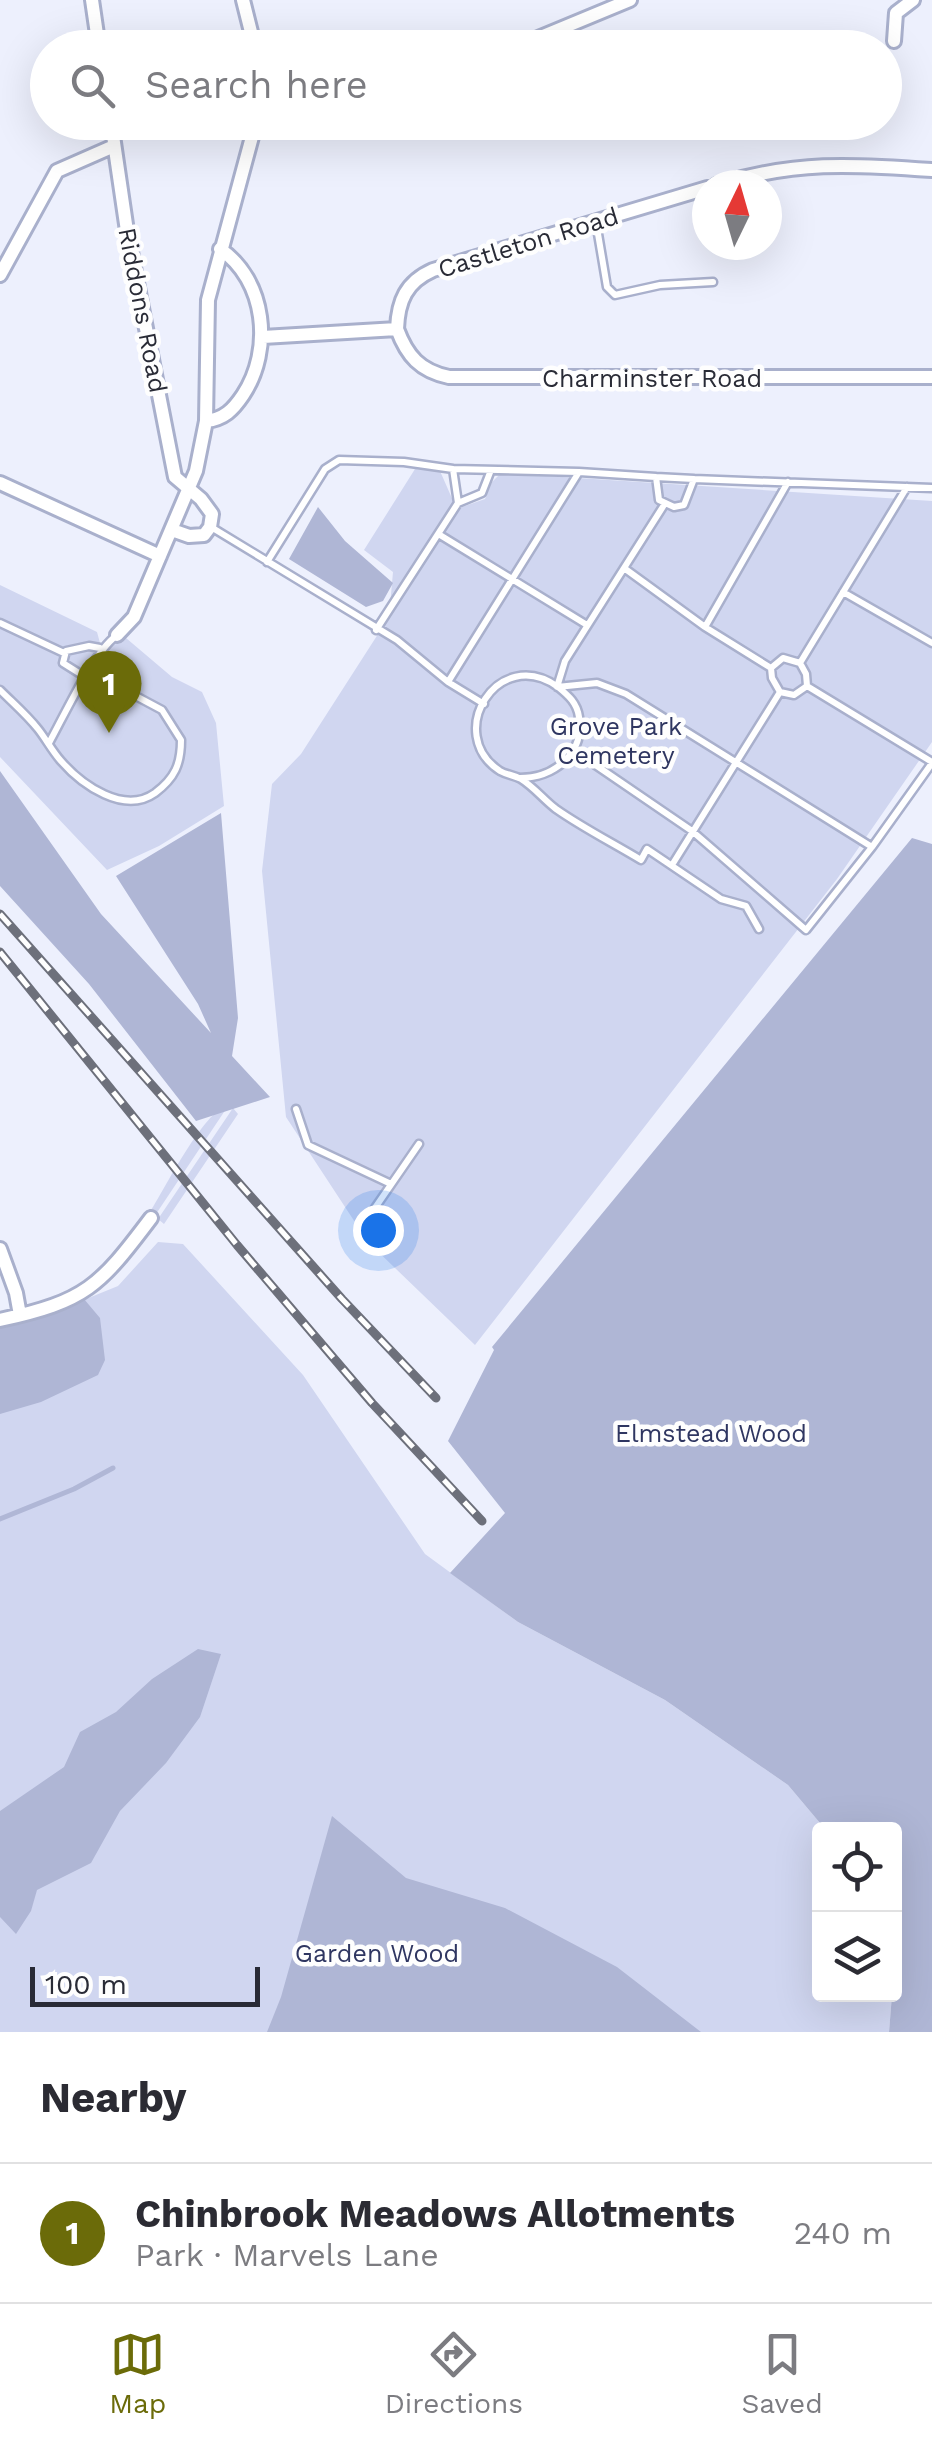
<!DOCTYPE html>
<meta charset="utf-8">
<style>
body{margin:0;font-family:"Work Sans",sans-serif;background:#f7f7f7;color:#2b2b33}
.controls{position:absolute;right:30px;bottom:30px;display:grid;overflow:hidden;border-radius:10px;box-shadow:0 10px 40px #0002}
.controls button{width:90px;height:90px;display:grid;place-items:center;padding:0;border:0;border-bottom:2px solid #e1e1e2;background:#fff;color:#2b2b33;font:50px sans-serif}
.compass{position:absolute;left:692px;top:170px;width:90px;height:90px;border-radius:50%;background:#fff;box-shadow:0 10px 40px #0002;rotate:5deg}
.scale{position:absolute;left:30px;bottom:25px;width:230px;box-sizing:border-box;padding-left:10px;border:5px solid #292b36;border-top:0;font-size:28px;line-height:35px;white-space:nowrap;color:#292b36;-webkit-text-stroke:8px #fefefe;paint-order:stroke}
.you{position:absolute;left:378px;top:1230px;width:35px;height:35px;margin:-25px;border:8px solid #fff;border-radius:50%;background:#1a73e8;box-shadow:0 0 0 15px #1a73e833}
.badge{display:grid;place-items:center;width:65px;height:65px;border-radius:50%;background:#6b6b09;color:#fff;font-size:32px;font-weight:700}
.pin{position:absolute;translate:-50% -82px;filter:drop-shadow(0 2px 5px #0008)}
.pin::after{content:'';position:absolute;top:52px;width:35px;height:30px;background:inherit;clip-path:polygon(0 0,100% 0,50% 100%)}
.list{margin:0;padding:0;list-style:none}
h2{display:flex;justify-content:space-between;align-items:center;height:130px;margin:0;padding:0 40px;font-size:42px}
h2 small{font-size:32px;font-weight:400;color:#7c7c81}
.list li{display:grid;grid-template-columns:65px 1fr auto;gap:30px;align-items:center;box-sizing:border-box;height:140px;padding:0 40px;border-top:2px solid #e1e1e2}
.list b{display:block;font-size:38px;white-space:nowrap}
.list p{margin:0;font-size:32px;white-space:nowrap;color:#7c7c81}
.list em{font-size:32px;font-style:normal;color:#7c7c81}
.icon{flex:none;width:55px;height:55px;fill:none;stroke:currentColor;stroke-width:2;stroke-linecap:round;stroke-linejoin:round}
.map{position:relative;flex:none;width:932px;height:2032px;overflow:hidden}
.search{position:absolute;background:#fff;box-shadow:0 10px 40px #0002;left:30px;right:30px;top:30px;height:110px;display:flex;align-items:center;gap:25px;box-sizing:border-box;padding:0 35px;border-radius:55px;color:#7c7c81;font-size:38px}
.sheet{height:270px;background:#fff}
nav{display:flex;justify-content:space-around;align-items:center;box-sizing:border-box;height:140px;border-top:2px solid #e1e1e2;background:#fff;font-size:28px;color:#7c7c81}
nav a{display:grid;justify-items:center;gap:5px}
nav .on{color:#6b6b09}
.map>svg:first-child{display:block}
.green{fill:#d0d6f0}
.forest{fill:#afb6d5}
.lines{fill:none;stroke-linecap:round;stroke-linejoin:round}
.stream{stroke:#b0b7d6;stroke-width:5}
.lane-casing{stroke:#a9b0cc;stroke-width:11}
.street-casing{stroke:#a9b0cc;stroke-width:18}
.lane{stroke:#fff;stroke-width:6}
.street{stroke:#fff;stroke-width:12}
.rail-casing{stroke:#6d707b;stroke-width:9}
.rail{stroke:#fefefe;stroke-width:5;stroke-dasharray:15;stroke-linecap:butt}
.labels{text-anchor:middle;stroke-width:9;stroke-linejoin:round;paint-order:stroke}
.street-label{font-size:25px;fill:#292b36;stroke:#fefefe}
.park-label{font-size:25px;fill:#2f3661;stroke:#fefefe}
</style>
<div class="map">
<svg width="932" height="2032" viewBox="0 0 932 2032">
<rect width="100%" height="100%" fill="#edf0fd"/>
<!-- green -->
<path class="green" d="M415 469 440 471 458 512 462 507 485 499 492 482 501 473 932 501V742L837 879 475 1345 368 1242 286 1117 262 871 272 784 301 754 389 617 393 572 364 550Z
M0 585 97 632 100 643 107 649 126 638 172 677 202 692 216 723 224 806 159 846 107 870 0 757Z
M230 1103 154 1217 150 1212C167 1185 202 1113 230 1103Z
M233 1108 238 1114 164 1224 158 1219Z
M158 1242 183 1244 303 1375 425 1554 518 1622 665 1700 788 1785 825 1829 820 1830V1994L892 1995 889 2032H0V1334L118 1286Z"/>
<!-- forest -->
<path class="forest" d="M318 507 345 541 393 583 383 601 366 607 289 559Z
M0 771 101 914 211 1033 198 1004 116 876 221 813 238 1018 232 1056 270 1097 196 1121 89 984 0 886Z
M912 838 932 844V2032H889L892 1995 894 1994 897 1916 894 1913V1830L825 1829 788 1785 665 1700 518 1622 450 1573 505 1513 448 1441 494 1350 492 1347Z
M84 1299 100 1318 105 1360 98 1375 41 1402 0 1414V1325Z
M198 1649 221 1654 200 1717 166 1763 120 1811 91 1863 37 1890 31 1911 16 1934 0 1917V1811L64 1767 80 1732 116 1712 152 1679Z
M332 1816 406 1878 505 1908 617 1967 701 2032H267L281 1997Z"/>
<g class="lines">
<!-- stream -->
<path class="stream" d="M0 1519 74 1489 113 1468"/>
<defs>
<path id="lane" d="M596 222 607 287 615 295 660 285 713 282
M656 477 694 479
M458 503 482 493 491 470
M664 505 565 661 557 687 597 683 626 694 872 847 932 763
M211 527 397 640 448 682 484 704
M440 535 587 625
M267 562 325 469 339 460 404 462 453 469
M624 568 705 627 771 668
M843 592 932 643
M0 623 64 653
M705 627 788 482
M376 630 458 503 453 469 579 472
M89 646 100 648C108 660 124 674 114 689L106 690 63 663 66 651Z
M448 682 579 472 656 477 659 500 674 507 684 505 694 479 932 488
M807 686 932 762
M0 690C13 703 27 715 38 729 46 739 52 751 61 761 82 785 124 815 155 793 175 778 181 764 181 740L162 710 117 686
M780 692 794 695 807 686 806 674 800 663
M49 743C65 714 93 653 116 636
M572 749 692 831 806 930 872 847
M520 778C553 778 585 754 579 717 577 703 569 696 558 687 498 644 443 734 500 771 507 775 514 775 521 779 534 787 544 800 556 809 583 828 613 843 641 860L647 849 721 899 746 906 759 929
M672 865 780 692 772 678 771 668 783 658 800 663 907 487
M296 1109 308 1145 391 1184
M368 1218 419 1144"/>
<path id="street" d="M92 0 99 48
M243 0 255 48
M894 41 896 13 913 0
M514 48 630 0
M111 122 127 231 175 477 201 499 212 514 210 527 204 535 189 536 172 530
M716 185C795 161 851 164 932 170
M0 275 57 171 114 146
M397 329C407 356 420 371 449 377H932
M263 337 397 329C398 301 406 282 433 270L707 188
M206 421C224 419 233 410 243 395 273 350 266 280 220 249
M0 483 160 556
M117 635 134 617 196 471 206 421 208 300 256 122
M0 1249 16 1293 20 1315
M0 1320C86 1301 99 1287 151 1218"/>
</defs>
<!-- lane casing -->
<use href="#lane" class="lane-casing"/>
<!-- street casing -->
<use href="#street" class="street-casing"/>
<!-- lane -->
<use href="#lane" class="lane"/>
<!-- street -->
<use href="#street" class="street"/>
<defs>
<path id="rail" d="M0 914 342 1299 436 1398
M0 952 237 1245 372 1403 482 1521"/>
</defs>
<!-- rail casing -->
<use href="#rail" class="rail-casing"/>
<!-- rail -->
<use href="#rail" class="rail"/>
</g>
<g class="labels">
<!-- street labels -->
<g class="street-label">
<text transform="translate(528 242) rotate(-17)" y="9">Castleton Road</text>
<text transform="translate(143 310) rotate(79)" y="9">Riddons Road</text>
<text x="652" y="387">Charminster Road</text>
</g>
<!-- park labels -->
<g class="park-label">
<text x="616" y="735">Grove Park<tspan x="616" dy="29">Cemetery</tspan></text>
<text x="711" y="1442">Elmstead Wood</text>
<text x="377" y="1962">Garden Wood</text>
</g>
</g>
</svg>
<div class="controls">
<button><svg class="icon" aria-label="locate" viewBox="0 0 24 24"><circle cx="12" cy="12" r="6"/><path d="M12 2v4M12 18v4M2 12h4M18 12h4"/></svg></button>
<button><svg class="icon" aria-label="layers" viewBox="0 0 24 24"><path d="M12 4l9 5-9 5-9-5zM3 14l9 5 9-5"/></svg></button>
</div>
<svg class="compass" viewBox="-18 -18 36 36"><path d="M0-13l5 13h-10z" fill="#e53935"/><path d="M0 13l5-13h-10z" fill="#7c7c81"/></svg>
<div class="scale">100 m</div>
<div class="you"></div>
<div class="pin badge" style="left:109px;top:733px">1</div>
<div class="search"><svg class="icon" aria-label="search" viewBox="0 0 24 24"><circle cx="10" cy="10" r="6"/><path d="M15 15l6 6"/></svg>Search here</div>
</div>
<section class="sheet">
<h2>Nearby<small></small></h2>
<ul class="list">
<li><span class="badge">1</span><div><b>Chinbrook Meadows Allotments</b><p>Park · Marvels Lane</p></div><em>240 m</em></li>
</ul>
</section>
<nav>
<a class="on"><svg class="icon" aria-label="map" viewBox="0 0 24 24"><path d="M3 6l6-2 6 2 6-2v14l-6 2-6-2-6 2zM9 4v14M15 6v14"/></svg>Map</a>
<a><svg class="icon" aria-label="directions" viewBox="0 0 24 24"><path d="M12 3l9 9-9 9-9-9zM9 14v-3h6M13 9l2 2-2 2"/></svg>Directions</a>
<a><svg class="icon" aria-label="saved" viewBox="0 0 24 24"><path d="M7 4h10v16l-5-4-5 4z"/></svg>Saved</a>
</nav>
